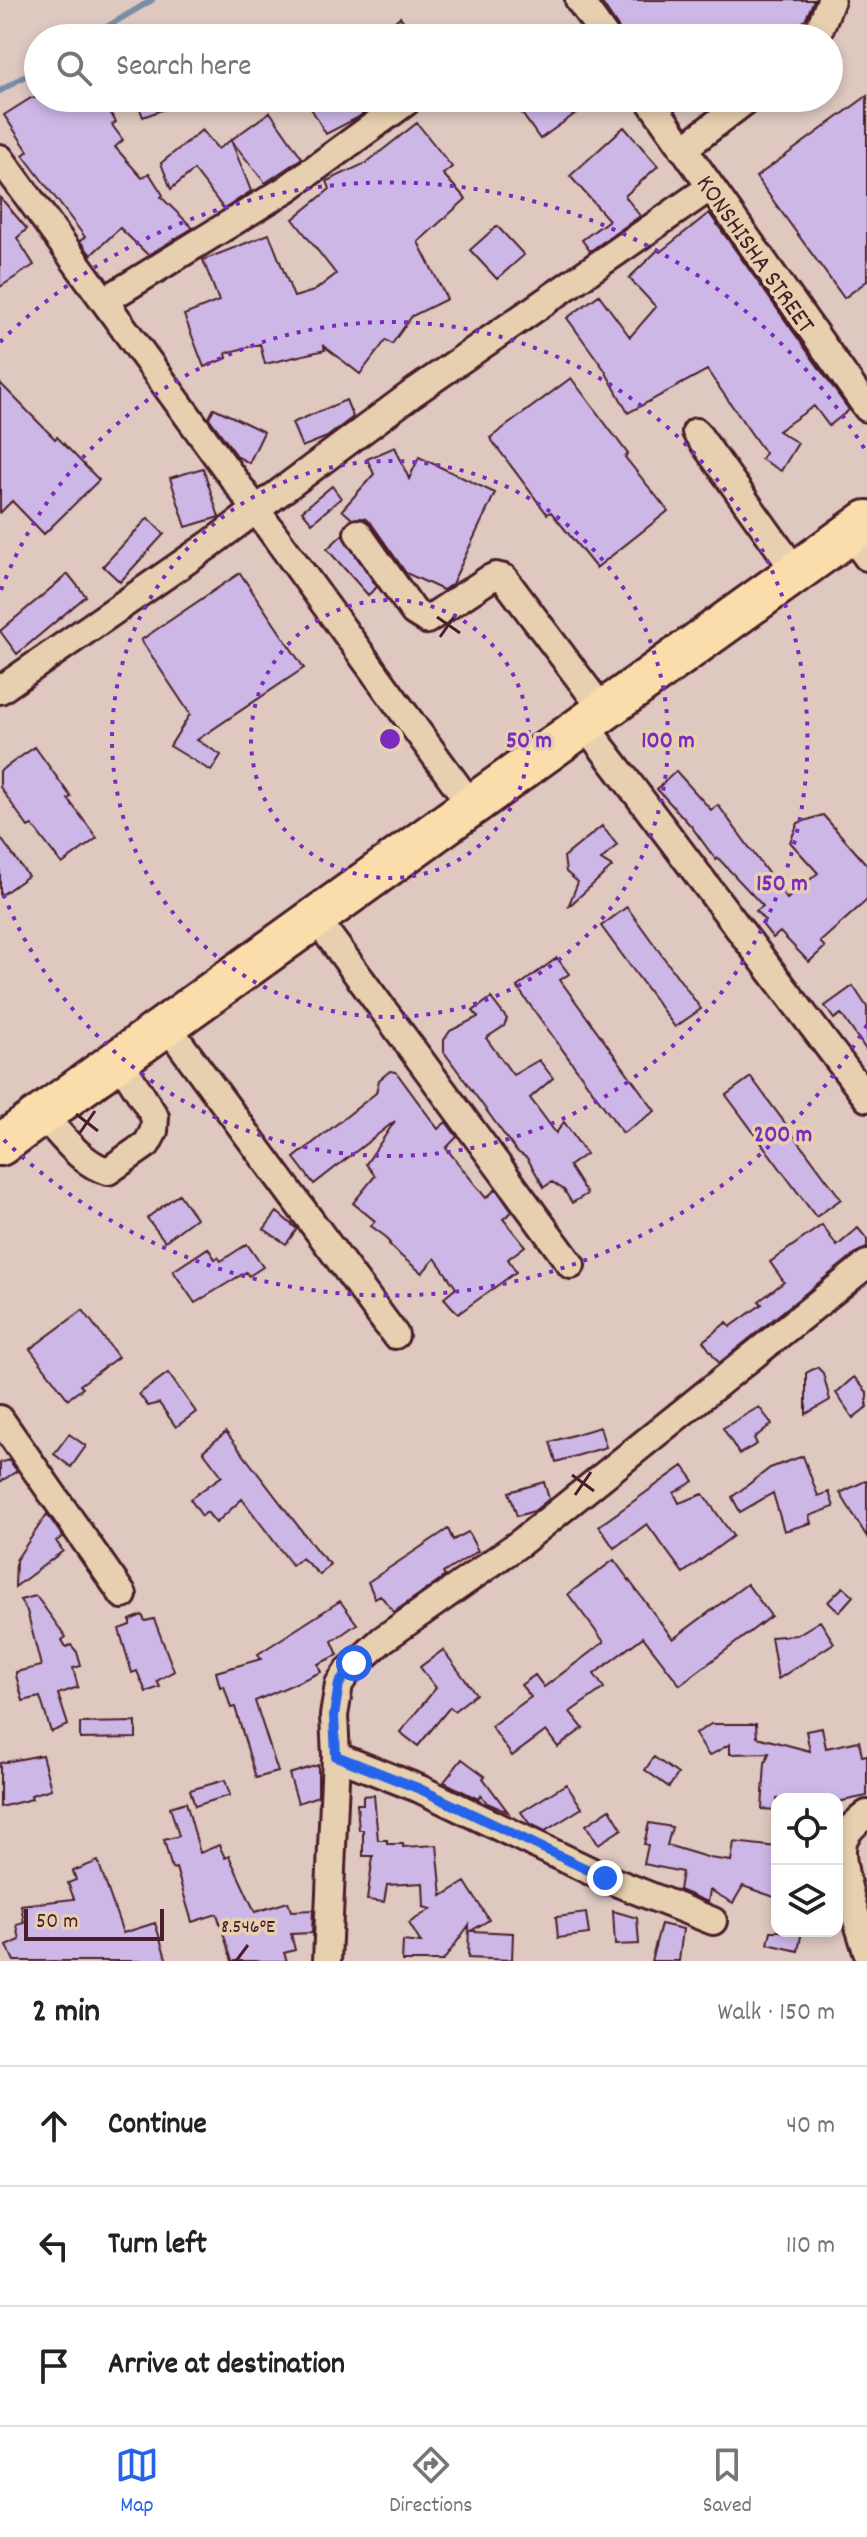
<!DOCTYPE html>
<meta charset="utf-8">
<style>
body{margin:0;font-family:Dekko,sans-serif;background:#f6f6f6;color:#222}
.controls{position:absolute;right:24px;bottom:24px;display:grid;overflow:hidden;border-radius:16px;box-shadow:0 4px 12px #0003}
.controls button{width:72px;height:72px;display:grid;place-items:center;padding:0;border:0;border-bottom:2px solid #e0e0e0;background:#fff;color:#222;font:40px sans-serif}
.scale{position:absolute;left:24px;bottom:20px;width:140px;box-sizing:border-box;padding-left:8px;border:4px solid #4a1f2b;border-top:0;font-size:22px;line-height:28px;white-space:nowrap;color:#4a1f2b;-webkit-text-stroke:6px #e6d0af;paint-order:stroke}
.stop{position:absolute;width:24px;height:24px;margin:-18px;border:6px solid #2563eb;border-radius:50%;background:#fff}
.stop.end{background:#2563eb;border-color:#fff;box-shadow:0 2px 8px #0008}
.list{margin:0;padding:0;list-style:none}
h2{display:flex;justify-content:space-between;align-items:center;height:104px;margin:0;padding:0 32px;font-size:34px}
h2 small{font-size:26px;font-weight:400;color:#767676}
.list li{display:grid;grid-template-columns:52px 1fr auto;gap:24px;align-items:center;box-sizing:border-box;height:120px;padding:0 32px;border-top:2px solid #e0e0e0}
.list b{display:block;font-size:30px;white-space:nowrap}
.list em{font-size:26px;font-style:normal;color:#767676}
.icon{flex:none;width:44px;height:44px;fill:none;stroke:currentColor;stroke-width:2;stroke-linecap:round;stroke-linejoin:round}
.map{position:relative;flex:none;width:867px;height:1961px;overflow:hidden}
.search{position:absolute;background:#fff;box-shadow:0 4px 12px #0003;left:24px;right:24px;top:24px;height:88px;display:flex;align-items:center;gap:20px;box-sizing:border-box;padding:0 28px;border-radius:44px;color:#767676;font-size:30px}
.sheet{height:464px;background:#fff}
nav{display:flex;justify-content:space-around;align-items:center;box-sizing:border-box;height:112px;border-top:2px solid #e0e0e0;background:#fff;font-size:22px;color:#767676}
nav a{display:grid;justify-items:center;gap:4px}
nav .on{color:#2563eb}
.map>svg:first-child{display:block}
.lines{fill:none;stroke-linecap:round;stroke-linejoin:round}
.stream{stroke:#788da6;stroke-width:6}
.building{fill:#cdb7e7;stroke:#4a1f2b;stroke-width:2}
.minor-casing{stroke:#4a1f2b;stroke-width:32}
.highway-casing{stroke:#4a1f2b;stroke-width:46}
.minor{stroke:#e6d0af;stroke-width:26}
.highway{stroke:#fbddab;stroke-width:40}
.route{stroke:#2563eb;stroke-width:10}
.ticks{fill:none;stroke:#4a1f2b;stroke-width:3}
.ring{fill:none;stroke:#7b2cbf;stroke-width:4;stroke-dasharray:4 8}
.labels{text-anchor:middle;stroke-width:7;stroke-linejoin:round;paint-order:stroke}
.street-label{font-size:26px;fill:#4a1f2b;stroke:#e6d0af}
.ticks-label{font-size:20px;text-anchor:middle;fill:#4a1f2b;stroke:#e6d0af;stroke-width:7;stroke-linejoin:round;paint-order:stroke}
.centre{fill:#7b2cbf;stroke:#e6d0af;stroke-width:4}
.ring-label{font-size:24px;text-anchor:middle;font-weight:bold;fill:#7b2cbf;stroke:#e6d0af;stroke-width:7;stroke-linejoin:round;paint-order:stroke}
</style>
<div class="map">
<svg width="867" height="1961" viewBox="0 0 867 1961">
<rect width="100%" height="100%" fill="#dec8c0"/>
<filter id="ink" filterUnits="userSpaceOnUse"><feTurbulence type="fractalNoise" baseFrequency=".0125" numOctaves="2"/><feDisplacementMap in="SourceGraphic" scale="16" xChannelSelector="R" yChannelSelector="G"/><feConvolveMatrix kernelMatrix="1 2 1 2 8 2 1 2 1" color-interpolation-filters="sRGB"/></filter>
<g filter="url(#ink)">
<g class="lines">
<!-- stream -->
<path class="stream" d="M88 38 152 0
M0 91 38 68"/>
</g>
<!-- building -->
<path class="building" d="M600 0H814L807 16 793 38H632L620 30Z
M400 17 417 38H374Z
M867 96V281L844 298 756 177Z
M31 98H101L116 122 112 125 123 140 115 147 142 178 149 173 163 195 161 197 193 228 148 255 120 228 91 255 80 241 85 237 23 155 28 151 4 115Z
M136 98H189V100L143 117Z
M305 98H373L376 104 357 118 326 134Z
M511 98H597L540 139Z
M270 112 302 158 265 183 231 140Z
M417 123 452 167 443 174 466 199 418 242 447 299 412 316 392 344 386 340 360 374 324 346 325 350 265 364 260 344 226 353 227 358 204 367 184 315 219 301 203 260 269 234 294 297 314 291 336 274 293 219 330 189 327 181 366 163Z
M624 127 658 166 625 196 640 216 590 251 582 240 609 220 570 176Z
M202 130 218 149 231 140 251 191 224 209 194 170 171 189 161 163Z
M0 197 27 229 17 238 34 265 0 287Z
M709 213 849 410 829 426 814 406 778 431 798 443 781 471 761 459 765 453 707 370 628 413 604 369 567 318 599 295 630 337 656 307 629 278 658 250 660 252Z
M497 226 524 255 497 279 470 250Z
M571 378 628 454 625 457 668 511 596 568 551 512 547 514 490 438Z
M0 383 55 439 57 437 99 480 44 534 12 501 0 513Z
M346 400 353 417 327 437 302 447 292 423Z
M214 408 264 432 249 463 238 457 209 418Z
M395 447 409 479 419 457 495 493 452 584 443 590 406 573 371 523 364 518 352 519 342 510 374 474 367 459Z
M203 468 219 517 186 527 170 478Z
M332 486 341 498 312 523 302 511Z
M148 518 164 534 120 582 103 566Z
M342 535 377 587 368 595 327 549Z
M240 573 304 668 197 740 221 755 211 771 170 746 190 714 141 640Z
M68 574 86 596 17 654 0 631Z
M35 747 71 797 68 799 97 838 62 864 32 825 28 827 0 787V771Z
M676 771 711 810 718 805 787 899 818 873 790 842 798 823 823 815 867 865V900L820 942 825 947 809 962 780 932 773 938 762 924 765 921 756 911 763 906 718 858 716 860 691 826 657 789Z
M602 826 617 845 601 860 612 867 568 907 578 882 566 872 564 857Z
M0 837 28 876 0 896Z
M627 907 701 1009 675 1027 601 926Z
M557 958 569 974 560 980 655 1111 623 1133 517 987Z
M853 986 867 1007V1051L841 1014 834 1019 825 1006Z
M491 998 507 1019 504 1026 486 1038 513 1075 539 1060 553 1078 530 1098 556 1133 564 1122 586 1154 569 1166 587 1194 572 1203 564 1190 552 1182 544 1187 527 1158 516 1151 444 1052V1040L450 1031 478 1017 473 1011Z
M390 1071 396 1072 438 1129 446 1122 457 1137 446 1148 486 1198 496 1189 512 1212 503 1219 525 1246 508 1259 516 1272 458 1314 444 1298 456 1288 435 1258 422 1273 401 1256 389 1244 390 1243 385 1238 386 1237 371 1226 375 1221 353 1203 375 1176 366 1164 395 1121 314 1184 294 1158 376 1093 379 1080Z
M751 1077 841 1199 816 1217 726 1095Z
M179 1194 196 1218 165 1241 147 1218Z
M277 1212 297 1229 286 1244 264 1229Z
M822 1225 837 1246 858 1228 867 1239V1248L857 1252 719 1363 703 1341 727 1322 730 1327 762 1304 759 1301 784 1282 770 1262Z
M247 1244 263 1267 249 1276 246 1272 195 1303 173 1271 208 1248 215 1259 218 1257 221 1261Z
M83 1310 118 1357 80 1385 83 1388 68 1399 30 1349Z
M817 1367 823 1373 830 1400 806 1414V1373Z
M168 1373 196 1412 176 1427 159 1403 148 1406 139 1394Z
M854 1377 867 1392V1407L853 1418 836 1393Z
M759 1407 772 1424 754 1438 757 1444 739 1454 723 1428Z
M600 1427 606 1447 556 1462 550 1442Z
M226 1432 318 1552 330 1564 320 1575 302 1558 292 1565 242 1499 216 1523 207 1512 202 1516 190 1499 222 1476 203 1451Z
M69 1434 86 1446 71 1467 54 1454Z
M803 1456 818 1496 829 1492 834 1507 809 1516 811 1523 784 1531 773 1493 740 1512 732 1497 770 1468Z
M9 1460 17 1471 0 1482V1463Z
M683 1466 694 1481 674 1493 679 1503 703 1494 733 1536 683 1573 647 1524 614 1548 599 1526Z
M867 1480V1537L840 1493Z
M544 1482 549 1499 534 1511 517 1516 509 1492Z
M47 1514 63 1537 56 1541 63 1551 15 1587 16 1560Z
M448 1529 453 1540 468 1532 478 1551 443 1573 445 1576 394 1612 380 1595 375 1598 368 1582Z
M614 1560 673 1639 747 1584 771 1616 680 1685 643 1637 594 1674 604 1688 570 1712 583 1728 558 1747 546 1731 512 1756 491 1726 531 1697 521 1685 535 1675 544 1687 604 1642 568 1594Z
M843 1587 853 1596 839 1612 828 1602Z
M36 1596 66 1637 62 1640 66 1647 71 1645 77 1652 81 1666 73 1668 78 1687 58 1694 68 1725 51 1732 40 1697 23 1701 16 1675V1672L41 1666 27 1611 20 1600Z
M340 1601 357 1624 332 1641 338 1655 318 1664 321 1672 255 1701 278 1772 256 1778 235 1707 231 1708 224 1686 220 1687 216 1672 261 1659 258 1654Z
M142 1615 145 1621 154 1619 174 1671 157 1681 160 1687 146 1692 137 1671 132 1673 119 1629 130 1625V1620Z
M820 1621 834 1643 778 1679 771 1637 797 1635Z
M443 1650 476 1694 454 1711 450 1707 418 1746 400 1732 436 1688 420 1667Z
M136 1722V1738L80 1739V1723Z
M711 1724H756L757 1737 810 1751 806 1731 822 1728 826 1748 859 1741 862 1756 867 1755V1796L837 1802V1799H777V1810L762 1809 765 1763 769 1753 730 1754V1744L709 1756 695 1734Z
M42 1755 51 1789 31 1795 32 1799 0 1807V1763Z
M654 1757 678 1774 669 1787 645 1770Z
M462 1759 485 1776 483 1778 508 1812 487 1803 481 1795 478 1799 444 1782Z
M318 1765V1796L298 1803 289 1774Z
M225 1780 230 1795 195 1806 190 1790Z
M566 1784 582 1808 545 1831 529 1823 521 1812Z
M374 1795 378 1840H387V1844H403V1847L437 1845 442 1896 465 1882 489 1920 471 1931 513 1933 512 1960 468 1958 469 1925 443 1961H402L403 1941 421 1943 409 1923 431 1909 423 1907 424 1906 423 1883 387 1885 384 1902 367 1900 373 1856H363V1830H359L357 1804H363V1796Z
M186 1802 200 1853 219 1845 225 1858 229 1856 255 1912 288 1902 291 1911 313 1910 312 1933 291 1934 295 1950 284 1953 287 1961H232L217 1914 192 1922 176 1868 172 1869 164 1840 179 1836 170 1807Z
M610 1809 622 1829 598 1844 586 1825Z
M649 1823 672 1827 667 1845 710 1858 731 1861 734 1842 777 1847V1898L743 1886 733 1903 710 1890 708 1902 679 1890 682 1872 644 1864 648 1845 644 1844Z
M98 1861 123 1933 155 1923 167 1961H14L7 1946 20 1940 17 1925 24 1923 21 1905 74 1899 68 1883 76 1880 73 1871Z
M613 1911 637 1918 639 1944 615 1945Z
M586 1913 589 1934 558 1938 556 1917Z
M661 1924 683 1929 679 1961H651Z
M771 1931H802L798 1951 768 1944Z"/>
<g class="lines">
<defs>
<path id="minor" d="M579 0 606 38
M816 38 831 0
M648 98 867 408
M683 149 749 98
M0 158 471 805
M104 301 288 188 406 102
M696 432 796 572
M358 533 414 612 427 620 489 579 496 576 504 578 603 710
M850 534 867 557
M0 690 209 545 413 393 709 188
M584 724 867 1098
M315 917 571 1265
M167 1026 395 1335
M42 1115C61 1134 82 1165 108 1171L147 1144 154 1131 155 1117 119 1060
M0 1419 123 1595
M336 1756 420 1789 605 1878 713 1921
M867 1814C858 1821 846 1830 843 1842 837 1865 860 1928 867 1952
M327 1961 336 1756 334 1716 339 1684 348 1671 382 1640 520 1543 867 1264"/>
<path id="highway" d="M0 1145 867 521"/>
</defs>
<!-- minor casing -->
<use href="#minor" class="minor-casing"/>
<!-- highway casing -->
<use href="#highway" class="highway-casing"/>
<!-- minor -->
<use href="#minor" class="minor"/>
<!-- highway -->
<use href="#highway" class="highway"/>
</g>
</g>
<g class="lines" filter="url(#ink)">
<!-- route -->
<path class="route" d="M354 1663 339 1684 334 1716 336 1756 420 1789 605 1878"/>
</g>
<!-- ticks -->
<path class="ticks" d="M437 617 460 633M440 637 456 614M76 1114 98 1131M79 1134 95 1111M572 1475 594 1491M575 1495 591 1472M236 1961 248 1945"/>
<!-- distance rings -->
<g class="ring">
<circle cx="390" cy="739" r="139"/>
<circle cx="390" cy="739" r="278"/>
<path d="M1 590A417 417 0 1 1 1 888"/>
<path d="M867 1025A556 556 0 0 1 0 1136M0 342A556 556 0 0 1 867 453"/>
</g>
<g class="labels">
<!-- street labels -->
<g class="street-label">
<text transform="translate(757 253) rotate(55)" y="9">KONSHISHA STREET</text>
</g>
</g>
<g class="ticks-label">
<text x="248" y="1932">8.546°E</text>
</g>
<circle cx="390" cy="739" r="12" class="centre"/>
<g class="ring-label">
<text x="529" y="747">50 m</text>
<text x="668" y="747">100 m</text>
<text x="782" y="890">150 m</text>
<text x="783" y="1141">200 m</text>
</g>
</svg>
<div class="controls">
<button><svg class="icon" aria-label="locate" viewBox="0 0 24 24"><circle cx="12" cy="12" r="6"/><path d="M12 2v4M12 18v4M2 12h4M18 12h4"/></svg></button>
<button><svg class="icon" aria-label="layers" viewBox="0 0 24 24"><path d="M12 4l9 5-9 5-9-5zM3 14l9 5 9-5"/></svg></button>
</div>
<div class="scale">50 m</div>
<div class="stop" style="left:354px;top:1663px"></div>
<div class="stop end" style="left:605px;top:1878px"></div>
<div class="search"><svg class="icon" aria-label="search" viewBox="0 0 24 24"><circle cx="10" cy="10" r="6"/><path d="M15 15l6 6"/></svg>Search here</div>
</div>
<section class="sheet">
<h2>2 min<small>Walk · 150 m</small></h2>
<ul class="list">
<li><svg class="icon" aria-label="ahead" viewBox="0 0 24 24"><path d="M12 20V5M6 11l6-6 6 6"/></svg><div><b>Continue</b></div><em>40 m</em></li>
<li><svg class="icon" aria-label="left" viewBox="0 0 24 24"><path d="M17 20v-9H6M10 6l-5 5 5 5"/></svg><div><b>Turn left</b></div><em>110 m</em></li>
<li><svg class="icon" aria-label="arrive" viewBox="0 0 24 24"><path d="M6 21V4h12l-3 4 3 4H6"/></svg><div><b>Arrive at destination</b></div></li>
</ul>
</section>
<nav>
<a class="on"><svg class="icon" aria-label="map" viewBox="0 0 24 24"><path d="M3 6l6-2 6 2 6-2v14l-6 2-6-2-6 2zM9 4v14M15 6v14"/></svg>Map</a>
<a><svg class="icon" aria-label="directions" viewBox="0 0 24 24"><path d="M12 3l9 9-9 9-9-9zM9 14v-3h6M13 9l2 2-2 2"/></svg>Directions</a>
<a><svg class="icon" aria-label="saved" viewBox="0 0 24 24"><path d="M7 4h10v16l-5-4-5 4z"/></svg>Saved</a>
</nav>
